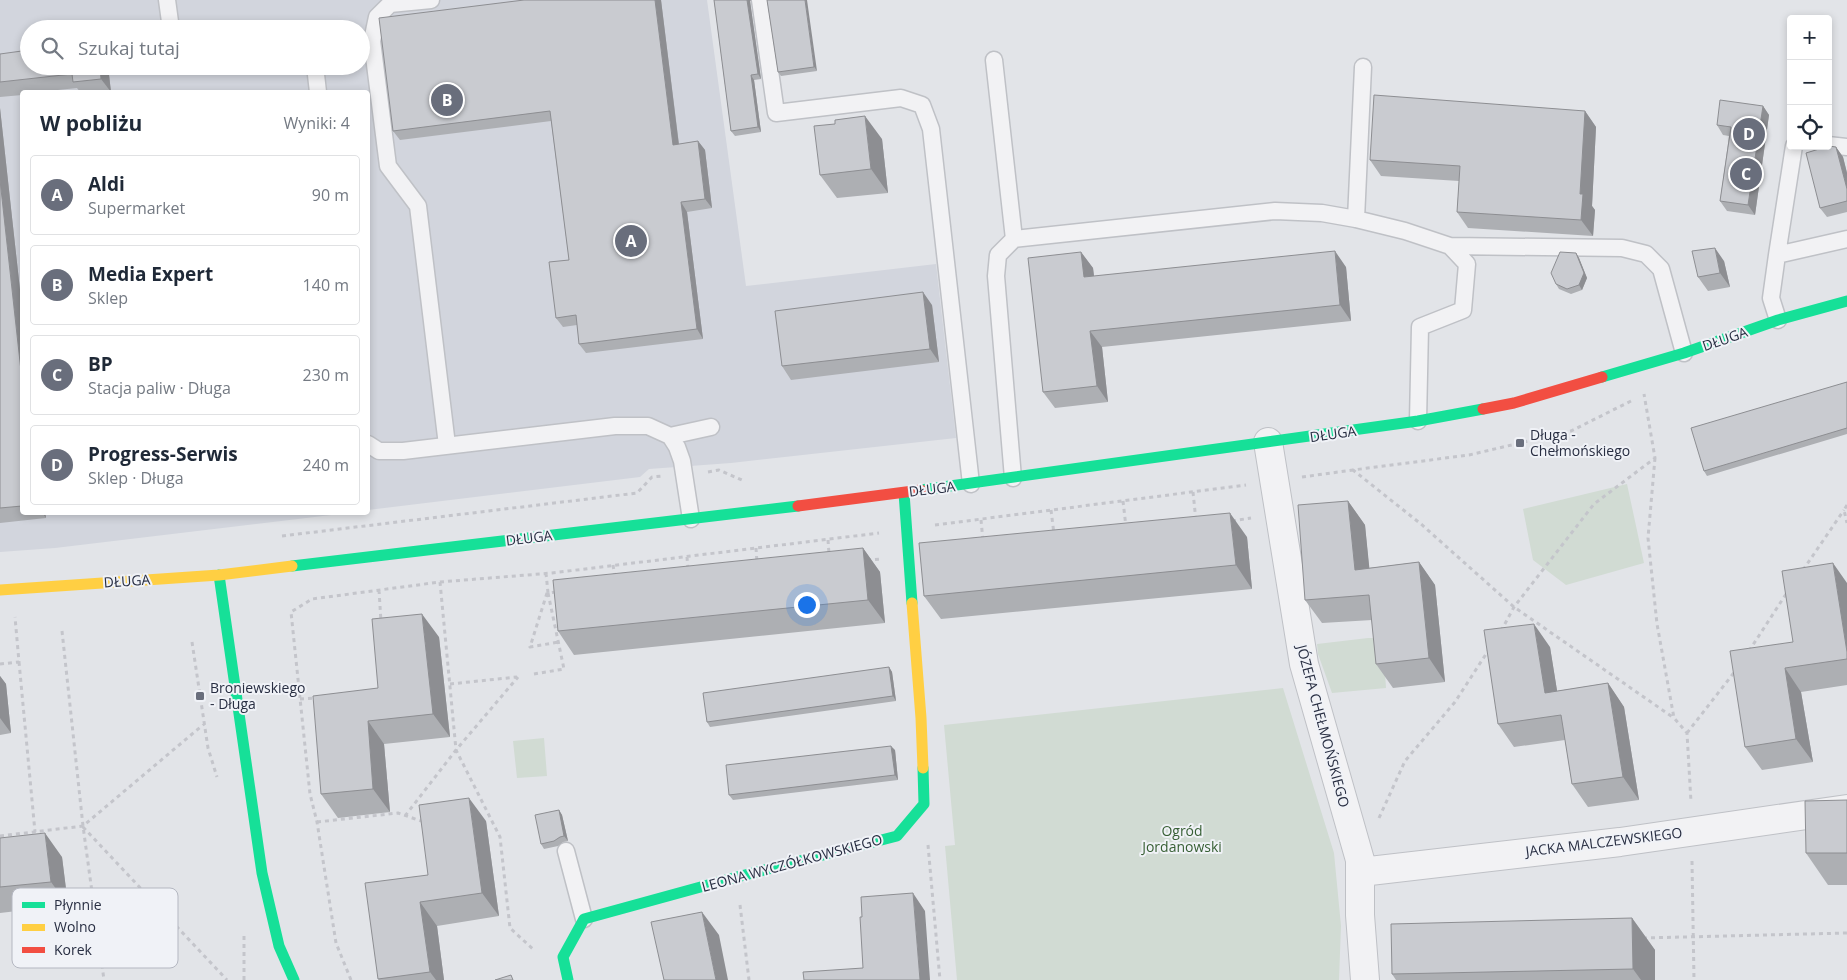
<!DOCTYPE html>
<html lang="pl">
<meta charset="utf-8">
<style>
body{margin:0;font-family:"Open Sans",sans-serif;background:#f6f6f7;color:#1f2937}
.controls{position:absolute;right:15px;top:15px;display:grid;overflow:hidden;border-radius:5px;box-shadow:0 2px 8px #0003}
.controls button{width:45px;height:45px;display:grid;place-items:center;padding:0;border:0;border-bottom:1px solid #e0e1e3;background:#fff;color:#1f2937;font:25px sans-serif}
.you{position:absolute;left:806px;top:604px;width:18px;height:18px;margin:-12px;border:4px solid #fff;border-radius:50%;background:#1a73e8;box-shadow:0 0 0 8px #1a73e833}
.badge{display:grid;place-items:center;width:32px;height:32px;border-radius:50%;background:#696e7c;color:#fff;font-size:16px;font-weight:700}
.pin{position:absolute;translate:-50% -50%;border:2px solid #fff;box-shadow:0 1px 5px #0006}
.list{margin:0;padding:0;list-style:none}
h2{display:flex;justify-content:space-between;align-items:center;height:65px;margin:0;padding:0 20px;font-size:21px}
h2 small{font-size:16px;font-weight:400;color:#747a83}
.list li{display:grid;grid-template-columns:32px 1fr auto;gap:15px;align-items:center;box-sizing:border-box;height:80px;margin:0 10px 10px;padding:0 10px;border:1px solid #e0e1e3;border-radius:5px}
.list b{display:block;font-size:19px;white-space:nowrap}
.list p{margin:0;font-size:16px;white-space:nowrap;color:#747a83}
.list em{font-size:16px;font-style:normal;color:#747a83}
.icon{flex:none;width:28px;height:28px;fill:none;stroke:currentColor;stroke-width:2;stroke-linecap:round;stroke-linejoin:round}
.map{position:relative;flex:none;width:1847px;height:980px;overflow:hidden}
.search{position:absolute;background:#fff;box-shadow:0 2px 8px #0003;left:20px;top:20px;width:350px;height:55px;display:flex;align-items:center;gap:12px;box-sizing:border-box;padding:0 18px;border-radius:28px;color:#747a83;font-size:19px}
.panel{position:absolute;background:#fff;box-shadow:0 2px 8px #0003;left:20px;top:90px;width:350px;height:425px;border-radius:5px}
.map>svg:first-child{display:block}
.built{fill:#d2d5dd;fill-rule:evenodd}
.green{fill:#d1dbd3}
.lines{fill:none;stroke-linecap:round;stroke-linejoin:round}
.lane-casing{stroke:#bfc1c6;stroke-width:19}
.street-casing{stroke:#bfc1c6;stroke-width:30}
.path{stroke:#c4c5cb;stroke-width:3;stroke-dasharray:4 4;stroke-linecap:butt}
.lane{stroke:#f2f2f4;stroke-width:16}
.street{stroke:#f2f2f4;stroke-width:28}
.fast{stroke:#16e098;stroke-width:11}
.slow{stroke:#ffcf43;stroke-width:11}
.jam{stroke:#f24e42;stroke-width:11}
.wall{fill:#adafb3}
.shaded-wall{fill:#8d8e92}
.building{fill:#c9cbd0;stroke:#8d8e92}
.poi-dot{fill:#696e7c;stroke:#f0f2f7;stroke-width:2}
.labels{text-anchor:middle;stroke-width:4;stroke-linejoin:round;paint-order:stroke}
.street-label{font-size:14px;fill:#282e42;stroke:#f0f2f7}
.poi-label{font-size:14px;fill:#282e42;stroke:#f0f2f7;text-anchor:start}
.park-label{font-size:14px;fill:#375f34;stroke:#f0f2f7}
.key{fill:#f0f2f7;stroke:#b4b7c1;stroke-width:1}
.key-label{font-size:14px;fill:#282e42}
</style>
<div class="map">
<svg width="1847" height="980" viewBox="0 0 1847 980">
<rect width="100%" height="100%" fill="#e2e4e8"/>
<!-- built -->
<path class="built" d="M0 0H707L746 286 936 264 956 438 731 463 649 469 640 477 368 510V92H22V512L348 513 55 548 0 552ZM29 29H361V66H29Z"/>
<!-- green -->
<path class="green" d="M1627 484 1644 563 1566 585 1533 560 1523 509Z
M1368 638H1375L1383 643 1386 688 1332 693 1318 654 1317 644Z
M1283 688 1334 853 1341 926 1339 980H957L945 846 955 845 944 725Z
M544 738 547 776 517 778 513 741Z"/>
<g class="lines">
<defs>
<path id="lane" d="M167 0 171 29
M431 0 390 4 377 17 372 41 388 166 418 206 447 445
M760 0 776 113 901 98 922 105 931 129 971 484
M994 60 1014 239 998 255 996 276 1013 478
M315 66 318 92
M1828 145 1847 147
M1356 219 1363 67
M1014 239 1275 211 1322 213 1356 219 1405 231 1450 246 1467 264 1463 310 1420 327 1418 421
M1450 246 1622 248 1646 254 1661 269 1684 353
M1777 255 1794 146
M1778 320 1771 298 1777 255 1847 239
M670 436 711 427
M368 444 379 451H403L615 426H648L670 436 677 447 682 461 691 519
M566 851 584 919"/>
<path id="street" d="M1268 442 1304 664 1360 860V915L1365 980
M1361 872 1620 842 1847 809"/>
</defs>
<!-- lane casing -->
<use href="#lane" class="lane-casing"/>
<!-- street casing -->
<use href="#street" class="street-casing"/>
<!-- path -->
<path class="path" d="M1631 401 1571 431 1469 455 1353 470 1421 524 1514 607 1674 718
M1655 458 1648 538 1657 624 1674 718 1687 733 1691 802
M708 472 719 470 744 481
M1302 477 1353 470
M1193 492 1196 521
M1123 501 1126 527
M1847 505 1844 510 1847 523
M1051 510 1054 534
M981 520 983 541
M1232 521 1251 518
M935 525 1246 485
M282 536 637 493 652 477 662 476
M828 540 829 554
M756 548 757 563
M687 557 688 570
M867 560 881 559
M613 565 615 577
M1803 570 1844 510
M546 573 548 593 557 592
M440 582 552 573 879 533
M379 590 381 622
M547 593 530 647 559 642
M62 631 83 826 104 980
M1501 631 1514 607 1594 504 1655 458 1644 394
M192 642 208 748 217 777
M1749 651 1788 591
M19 662 35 832
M0 664 19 662 15 617
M534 674 564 669 548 593
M450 684 517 677
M300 699 317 698
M1687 733 1736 670
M405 816 456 750 518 677
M1379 818 1405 761 1455 702 1488 651
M317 822 398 813 424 822
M83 827 227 980
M0 836 83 826 204 724
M928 845 940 980
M1692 861 1694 980
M740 905 749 980
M1643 938 1847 933
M244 980V932
M351 980 336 943 317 822 310 794 291 612 312 599 440 582 456 750 500 837 510 928 535 951"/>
<!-- lane -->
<use href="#lane" class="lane"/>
<!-- street -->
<use href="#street" class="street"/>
<!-- fast -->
<path class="fast" d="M1602 377 1684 353 1778 320 1847 301
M921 490 1418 421 1483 409
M904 493 912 603
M292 566 798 506
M219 575 262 873 279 946 294 980
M568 980 563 957 584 919 737 877 897 836 924 804 923 768"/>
<!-- slow -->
<path class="slow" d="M0 590 219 575 292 566
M912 603 921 718 923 768"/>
<!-- jam -->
<path class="jam" d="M1483 409 1514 403 1602 377
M798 506 921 490"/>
</g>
<!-- wall -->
<path class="wall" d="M524 0H661L679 144 698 141 705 150 712 208 687 212 703 339 586 353 579 344 577 325 563 327 556 318 569 260 551 121 400 140 393 131Z
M714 0H751L750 1 761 79 754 80 761 132 735 136 731 131Z
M767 0 817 71 781 76 778 72Z
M0 54 108 66 111 92H80L77 88 39 92H22V95L0 97Z
M1763 106 1769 115 1755 215 1727 211 1720 201 1729 136 1723 135 1717 125Z
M0 108 22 308V512H45L46 518 0 523Z
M1585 111 1596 127 1592 206 1595 210 1593 236 1468 228 1457 212 1459 181 1381 176 1370 160Z
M882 139 888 193 837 198 820 175Z
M1836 147 1843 157 1847 173V212L1827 217 1820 208Z
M1081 252 1093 268 1094 276 1346 267 1351 321 1102 347 1108 402 1055 408 1043 392Z
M1576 253 1579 258 1587 278 1582 290 1571 294 1559 289 1556 284Z
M1724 261 1730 287 1708 291 1698 277Z
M932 305 939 362 791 380 782 366Z
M1847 382V434L1707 476 1704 471Z
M1348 501 1365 525 1369 568 1419 562 1435 585 1445 682 1393 688 1376 664 1372 620 1322 623 1305 600Z
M1247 537 1252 589 941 619 924 596Z
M863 548 880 572 885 623 574 655 558 631Z
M1847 583V685L1801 692 1813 762 1762 770 1745 747 1793 642Z
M439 637 450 737 384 744 390 812 338 818 321 794 378 688Z
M1550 647 1557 691 1608 683 1624 707 1639 800 1588 807 1572 784 1565 740 1514 747 1498 724Z
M889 667 892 672 896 701 710 727 707 722Z
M0 676 6 684 11 733 0 735Z
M895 750 898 780 733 800 729 795Z
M1847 800V885H1828L1806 853Z
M559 810 562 815 568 841 563 842 558 846 544 849 541 844Z
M486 821 499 916 437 926 444 980H379L378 979 428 875Z
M0 838 62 857 68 905 0 913Z
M1632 918 1655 950V980H1396L1392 974Z"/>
<!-- shaded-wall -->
<path class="shaded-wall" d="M655 0H661L680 154 673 145Z
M747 0H751L750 1 761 79 758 74Z
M805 0H807L817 71 814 67Z
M100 66H108L111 92 101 79Z
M751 75 754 80 761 132 758 127Z
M1763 106 1769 115 1755 215 1748 205Z
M0 108 22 308V380L0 180Z
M1585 111 1596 127 1592 206 1595 210 1593 236 1581 220 1580 194Z
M865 116 882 139 888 193 871 169Z
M698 141 705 150 712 208 705 199Z
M1836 147 1843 157 1847 173V189Z
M681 202 687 212 703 339 697 329Z
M1715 248 1724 261 1730 287 1720 273Z
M1335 251 1346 267 1351 321 1340 305Z
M1081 252 1093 268 1096 293 1084 277Z
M1576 253 1579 258 1587 278 1582 290 1579 285Z
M923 292 932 305 939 362 930 349Z
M1090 331 1102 347 1108 402 1097 386Z
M1348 501 1365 525 1372 594 1355 570Z
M42 512H45L46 518Z
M1230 513 1247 537 1252 589 1236 565Z
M863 548 880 572 885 623 868 600Z
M1419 562 1435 585 1445 682 1429 658Z
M1833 563 1847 583V652Z
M422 614 439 637 450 737 433 714Z
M1534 624 1550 647 1561 715 1545 693Z
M889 667 892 672 896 701 893 696Z
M1785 668 1801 692 1813 762 1796 739Z
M0 676 6 684 11 733 0 718Z
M1608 683 1624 707 1639 800 1623 777Z
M368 721 384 744 390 812 373 789Z
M891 746 895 750 898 780 895 775Z
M469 798 486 821 499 916 482 893Z
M559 810 562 815 568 841 564 836Z
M45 833 62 857 68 905 51 882Z
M913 893 925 911 930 980H920Z
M420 902 437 926 444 980H436L430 972Z
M702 912 719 935 728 980H716Z
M1632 918 1655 950V980H1641L1633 969Z"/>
<!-- building -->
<path class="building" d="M524 0H655L673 145 698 141 705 199 681 202 697 329 579 344 576 315 556 318 549 262 569 260 550 111 393 131 379 18Z
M714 0H747L758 74 751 75 758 127 731 131Z
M767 0H805L814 67 778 72Z
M29 50V66H100L101 79 73 82 72 74 0 82V54Z
M1374 95 1585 111 1580 194H1583L1581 220 1457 212 1460 166 1370 160Z
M1720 100 1763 106 1748 205 1720 201 1731 127 1717 125Z
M865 116 871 169 820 175 814 126 835 124V120Z
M1829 146 1836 147 1847 189V201L1820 208 1806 153Z
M0 180 22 380V506L0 508Z
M1715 248 1720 273 1698 277 1692 251Z
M1335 251 1340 305 1090 331 1097 386 1043 392 1028 258 1081 252 1084 277Z
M1560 252 1576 253 1584 273 1579 285 1567 289 1556 284 1551 273Z
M923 292 930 349 782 366 775 311Z
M1847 382V428L1704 471 1691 428Z
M1348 501 1355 570 1419 562 1429 658 1376 664 1369 595 1305 600 1298 505Z
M1230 513 1236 565 924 596 919 543Z
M863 548 868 600 558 631 553 580Z
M1833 563 1847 652V659L1785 668 1796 739 1745 747 1730 651 1793 642 1782 571Z
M422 614 433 714 368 721 373 789 321 794 313 696 378 688 372 619Z
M1534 624 1545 693 1608 683 1623 777 1572 784 1561 715 1498 724 1484 630Z
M889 667 893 696 707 722 703 693Z
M891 746 895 775 729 795 726 765Z
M469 798 482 893 420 902 430 972 378 979 365 883 428 875 419 805Z
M1847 800V853H1806L1805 801Z
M559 810 564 836 560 837 554 841 541 844 535 815Z
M45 833 51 882 0 887V838Z
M913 893 920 980H804L803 972 863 968 860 917H862L861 897Z
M702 912 716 980H664L651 922Z
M1632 918 1633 969 1392 974 1391 924Z
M511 975 513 980H495Z"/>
<!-- markers -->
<g class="poi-dot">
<rect x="1515" y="438" width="10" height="10" rx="2.5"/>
<rect x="195" y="691" width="10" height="10" rx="2.5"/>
</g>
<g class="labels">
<!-- street labels -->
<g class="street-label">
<text transform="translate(1725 339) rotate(-19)" y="5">DŁUGA</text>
<text transform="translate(1333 434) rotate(-8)" y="5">DŁUGA</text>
<text transform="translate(932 489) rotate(-7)" y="5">DŁUGA</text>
<text transform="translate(529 538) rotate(-7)" y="5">DŁUGA</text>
<text transform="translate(127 581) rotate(-4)" y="5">DŁUGA</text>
<text transform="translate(1323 726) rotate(75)" y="5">JÓZEFA CHEŁMOŃSKIEGO</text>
<text transform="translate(1604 842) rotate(-7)" y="5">JACKA MALCZEWSKIEGO</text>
<text transform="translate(792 863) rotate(-15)" y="5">LEONA WYCZÓŁKOWSKIEGO</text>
</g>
<!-- poi labels -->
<g class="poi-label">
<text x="1530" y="440">Długa -<tspan x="1530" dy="16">Chełmońskiego</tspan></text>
<text x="210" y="693">Broniewskiego<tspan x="210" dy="16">- Długa</tspan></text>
</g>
<!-- park labels -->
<g class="park-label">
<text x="1182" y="836">Ogród<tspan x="1182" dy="16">Jordanowski</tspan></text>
</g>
</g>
<!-- legend -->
<rect x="12" y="888" width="166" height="80" rx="8" class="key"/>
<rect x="22" y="902" width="23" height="6" fill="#16e098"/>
<rect x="22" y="924" width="23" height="7" fill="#ffcf43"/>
<rect x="22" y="947" width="23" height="6" fill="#f24e42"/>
<g class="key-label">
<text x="54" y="910">Płynnie</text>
<text x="54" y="932">Wolno</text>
<text x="54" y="955">Korek</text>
</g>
</svg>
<div class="controls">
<button>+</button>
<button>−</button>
<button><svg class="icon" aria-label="locate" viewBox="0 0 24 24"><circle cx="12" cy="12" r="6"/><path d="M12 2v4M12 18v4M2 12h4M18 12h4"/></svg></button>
</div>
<div class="you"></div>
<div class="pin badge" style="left:631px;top:241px">A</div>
<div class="pin badge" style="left:447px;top:100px">B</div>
<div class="pin badge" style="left:1746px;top:174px">C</div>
<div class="pin badge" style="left:1749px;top:134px">D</div>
<div class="search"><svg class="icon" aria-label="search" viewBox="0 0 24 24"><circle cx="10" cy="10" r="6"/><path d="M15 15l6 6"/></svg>Szukaj tutaj</div>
<section class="panel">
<h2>W pobliżu<small>Wyniki: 4</small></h2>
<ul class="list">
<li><span class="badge">A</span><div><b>Aldi</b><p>Supermarket</p></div><em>90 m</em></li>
<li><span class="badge">B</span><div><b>Media Expert</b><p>Sklep</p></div><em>140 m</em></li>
<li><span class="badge">C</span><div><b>BP</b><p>Stacja paliw · Długa</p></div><em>230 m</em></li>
<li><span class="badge">D</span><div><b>Progress-Serwis</b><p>Sklep · Długa</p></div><em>240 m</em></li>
</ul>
</section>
</div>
